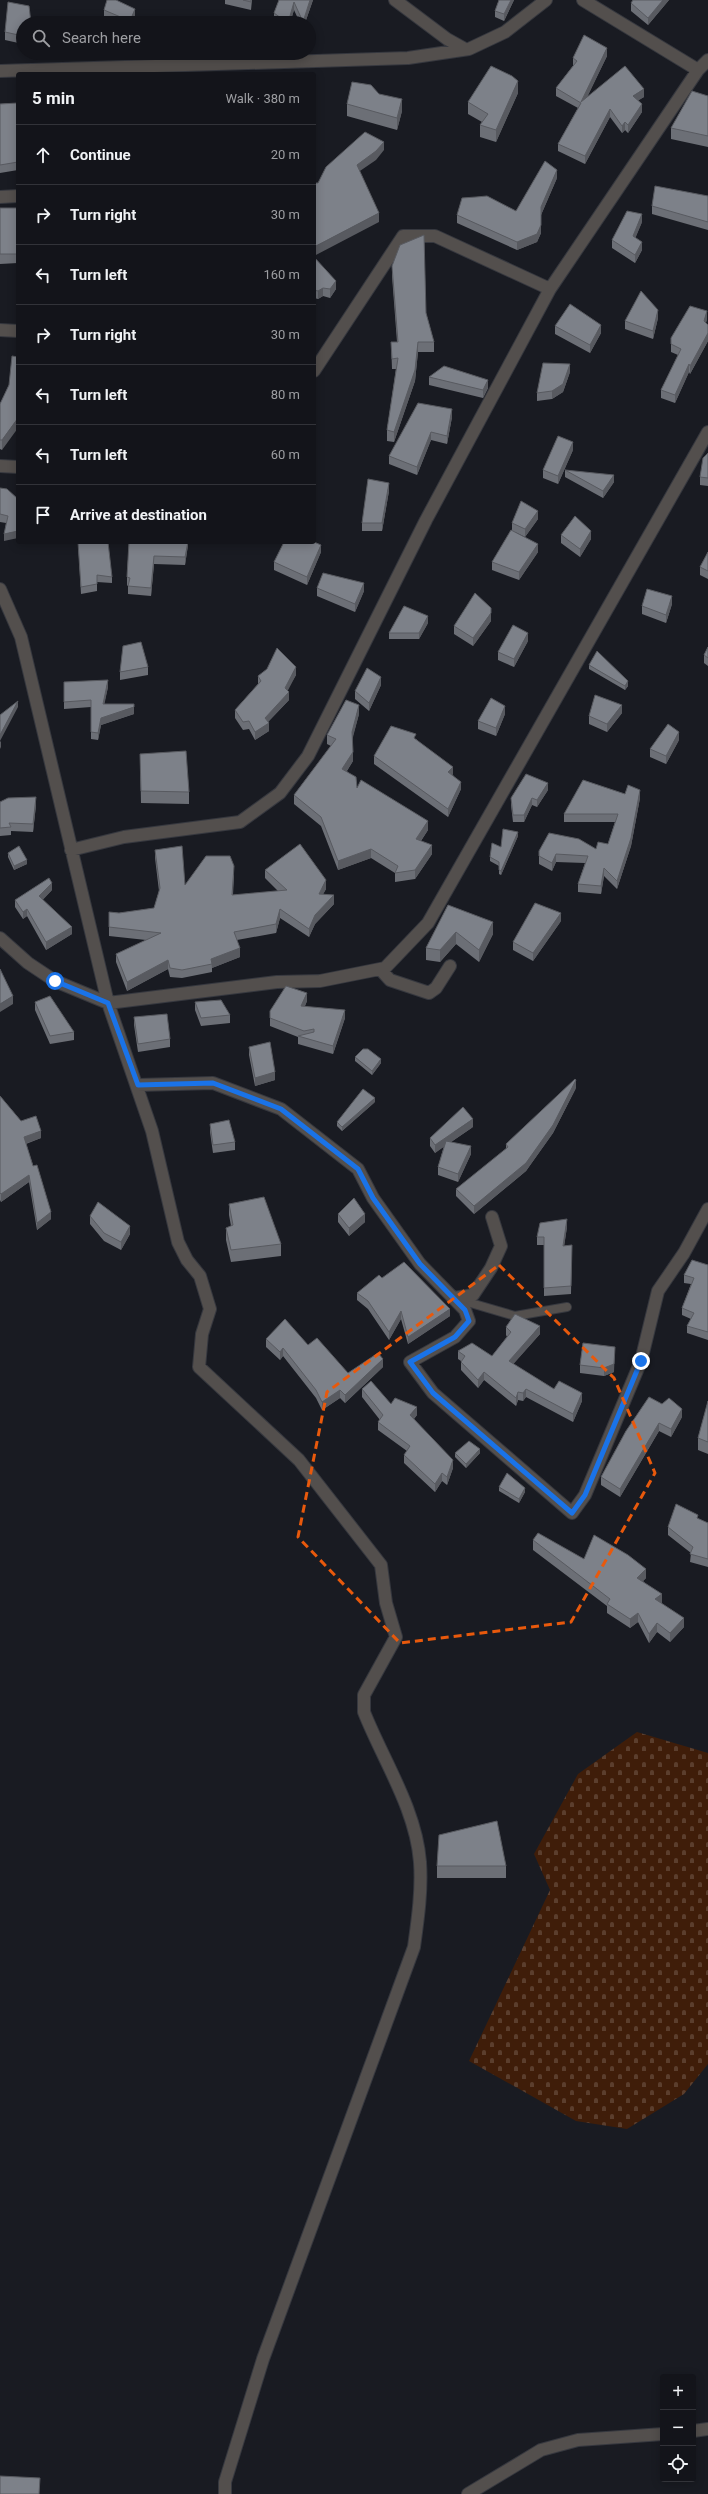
<!DOCTYPE html>
<meta charset="utf-8">
<style>
body{margin:0;font-family:Roboto,sans-serif;background:#1c1d23;color:#f1f3f6}
.controls{position:absolute;right:12px;bottom:12px;display:grid;overflow:hidden;border-radius:4px;box-shadow:0 2px 10px #0003}
.controls button{width:36px;height:36px;display:grid;place-items:center;padding:0;border:0;border-bottom:1px solid #323339;background:#13141a;color:#f1f3f6;font:20px sans-serif}
.stop{position:absolute;width:12px;height:12px;margin:-9px;border:3px solid #1a73e8;border-radius:50%;background:#fff}
.stop.end{background:#1a73e8;border-color:#fff;box-shadow:0 1px 4px #0008}
.list{margin:0;padding:0;list-style:none}
h2{display:flex;justify-content:space-between;align-items:center;height:52px;margin:0;padding:0 16px;font-size:17px}
h2 small{font-size:13px;font-weight:400;color:#9d9ea2}
.list li{display:grid;grid-template-columns:26px 1fr auto;gap:12px;align-items:center;box-sizing:border-box;height:60px;padding:0 16px;border-top:1px solid #323339}
.list b{display:block;font-size:15px;white-space:nowrap}
.list em{font-size:13px;font-style:normal;color:#9d9ea2}
.icon{flex:none;width:22px;height:22px;fill:none;stroke:currentColor;stroke-width:2;stroke-linecap:round;stroke-linejoin:round}
.map{position:relative;flex:none;width:708px;height:2494px;overflow:hidden}
.search{position:absolute;background:#13141a;box-shadow:0 2px 10px #0003;left:16px;top:16px;width:300px;height:44px;display:flex;align-items:center;gap:10px;box-sizing:border-box;padding:0 14px;border-radius:22px;color:#9d9ea2;font-size:15px}
.panel{position:absolute;background:#13141a;box-shadow:0 2px 10px #0003;left:16px;top:72px;width:300px;height:472px;border-radius:4px}
.map>svg:first-child{display:block}
.cemetery{fill:url(#cemetery-stones)}
.lines{fill:none;stroke-linecap:round;stroke-linejoin:round}
.lane-casing{stroke:#36383f;stroke-width:10}
.street-casing{stroke:#36383f;stroke-width:14}
.lane{stroke:#534f4d;stroke-width:8}
.street{stroke:#534f4d;stroke-width:12}
.wall{fill:#6c6f76}
.shaded-wall{fill:#585a60}
.building{fill:#7d8189;stroke:#585a60}
.route{stroke:#1a73e8;stroke-width:5}
.marked{fill:none;stroke:#e8590c;stroke-width:3;stroke-dasharray:8 5;stroke-linejoin:round}
</style>
<div class="map">
<svg width="708" height="2494" viewBox="0 0 708 2494">
<defs>
<pattern id="cemetery-stones" width="16" height="16" patternUnits="userSpaceOnUse"><rect width="16" height="16" fill="#3f1d09"/><path d="M2 7V4a2 2 0 0 1 4 0v3zM10 15v-3a2 2 0 0 1 4 0v3z" fill="#5b3e2d"/></pattern>
</defs>
<rect width="100%" height="100%" fill="#191b22"/>
<!-- cemetery -->
<path class="cemetery" d="M637 1732 708 1753V2064L684 2094 627 2129 576 2121 469 2061 550 1890 534 1854 578 1774Z"/>
<g class="lines">
<defs>
<path id="lane" d="M457 1299 515 1316 567 1307"/>
<path id="street" d="M395 0 447 39 465 49
M698 70 708 60
M0 71 408 58 469 49 505 32 546 0
M0 197 18 196
M0 330 18 331
M314 371 403 236H435L550 289
M0 466 18 467
M0 589 21 637 108 1003 152 1131 178 1242 187 1260 200 1276 210 1309 202 1334 199 1367 299 1460 381 1565 386 1603 396 1637 364 1695V1712C383 1760 416 1809 420 1862 422 1890 418 1918 414 1947L263 2359 225 2482V2494
M71 850 124 837 240 822 280 793 308 756 426 520 550 289 698 70 583 0
M0 938 28 963 55 981 108 1003 277 982 320 981 385 968 428 923 708 432
M380 969 390 980 429 993 436 988 450 966
M138 1085 213 1083 281 1109 358 1169 373 1198 420 1264 465 1310 469 1321 455 1337 410 1362 433 1393 572 1513 585 1495 641 1361 658 1291 684 1253 708 1209
M454 1298 473 1295 491 1268 501 1246 492 1217
M693 2431 708 2429
M468 2494 541 2450 578 2440 663 2434"/>
</defs>
<!-- lane casing -->
<use href="#lane" class="lane-casing"/>
<!-- street casing -->
<use href="#street" class="street-casing"/>
<!-- lane -->
<use href="#lane" class="lane"/>
<!-- street -->
<use href="#street" class="street"/>
</g>
<!-- wall -->
<path class="wall" d="M225 0H252L251 10 225 4Z
M279 0H313L305 23H300L294 10 290 23H277L274 21V13Z
M499 0H514L504 21 495 17V11Z
M669 0 648 25 631 11V3Z
M104 10 135 17 132 23H116L104 18Z
M23 23V44L5 40V32Z
M607 56 587 97H644L638 100 642 112 628 133 625 130 622 133 610 117 585 164 558 151V144L578 108 556 96V88L573 66V58Z
M518 93 496 142 480 137V125L482 122 468 114V102Z
M379 94 402 111 397 130 347 116V104Z
M708 96V147L671 139V128Z
M18 103V170L0 173V104Z
M557 178 541 215V233L537 242 517 250 457 223V215L516 211Z
M708 196V230L652 214V206Z
M0 208H18V263L0 264Z
M642 222 635 238 642 250 635 263 612 248V240Z
M314 257 336 289 330 298 323 296 318 299 314 298Z
M392 266 426 313 434 342V352H418L415 381 394 442 387 441V430L396 369H392L391 342H397L392 276Z
M658 318 653 339 625 329V321Z
M707 319 706 323 708 325V341L690 374 689 372 675 403 661 398V390L678 355 671 352V338Z
M555 326 601 333 590 353 555 334Z
M570 372 563 392 552 399 537 401V393Z
M429 377 488 388 483 398 429 385Z
M9 385 2 450 0 449V404Z
M452 417 447 444 431 440 417 475 389 464V456Z
M573 450 558 484 543 478V470Z
M708 453V486L700 485V477Z
M565 470 614 482 603 498 565 477Z
M0 488 17 499 4 541 6 523 0 522Z
M389 491 382 531H362V523Z
M538 519 525 537 515 532 538 552 519 580 492 570V562L512 531V523Z
M561 535 591 539 580 557 561 543Z
M78 542 112 577V583L97 582V591L81 594Z
M129 542H188V545L185 565 154 564 151 596 128 594V586L127 585V577Z
M321 552 307 585 274 570V562Z
M708 552V579L700 575V567Z
M317 588 364 591 355 612 317 596Z
M672 604 666 623 642 614V606Z
M491 621 473 646 454 634V626Z
M428 623 419 639H389V633Z
M528 641 514 667 498 660V652Z
M708 647V666L704 663V655Z
M589 665 628 686 625 690 589 669Z
M148 667V675L120 680V672Z
M296 675 287 690 289 700 268 722 269 731 255 740 249 729 243 730 235 718V710L258 684V676Z
M64 682 108 687 104 704 134 714 101 725 98 740 91 739V707L64 709Z
M381 685 369 711 355 699V691Z
M622 713 607 732 589 724V716Z
M359 714 352 739 353 761 347 771 357 788 428 830 421 841 432 854 415 879 395 882V873L371 858 338 870 321 826 294 804V795L331 746 327 744V735Z
M505 714 496 736 478 729V721Z
M416 739 453 775 461 789 448 817 374 764V756Z
M679 740 666 764 650 757V749Z
M140 754 189 792V804L141 803Z
M548 790 537 807 532 805 524 822H513L511 805V798Z
M625 794 640 798 631 846 617 889 604 876 601 894 578 892V884L585 863 556 862 552 871 539 864V851L596 849 608 844 615 822H564V814Z
M0 802 36 805 33 832 11 831V835L0 836Z
M518 836 501 875 499 874V866L490 861V857L501 847Z
M155 850 185 885 234 875 233 895 278 891 265 878V870L326 889 323 894 334 904 315 924 309 937 280 918 276 933 237 940 240 957 212 968V972L182 978 170 977 168 969 127 991 116 962V954L146 940 109 936V912L119 913 154 908 159 891 155 858Z
M8 853 27 864 14 870 8 857Z
M52 890 42 900 72 934 46 950 27 916 23 919 15 907V900Z
M448 905 493 934 479 962 456 944 440 962 426 960V948Z
M561 921 533 961 513 950V942Z
M307 1001 305 1006 345 1018 333 1054 298 1044V1037L270 1026V1011Z
M35 1002 74 1032V1040L50 1044 35 1010Z
M195 1002 230 1015V1023L201 1026 195 1010Z
M134 1017 170 1039V1047L138 1052 134 1025Z
M249 1047 275 1080 255 1086 249 1055Z
M355 1057 381 1063 372 1075 355 1061Z
M576 1088 553 1133 526 1171 474 1214 456 1196V1189L506 1150V1144Z
M0 1096 21 1121 41 1138 26 1144 51 1219 37 1230 29 1182 1 1202 0 1200Z
M375 1102 342 1131 337 1126V1122Z
M210 1124 235 1142V1150L213 1153 210 1132Z
M473 1127 451 1142 471 1154 458 1182 438 1175V1167L444 1146 435 1153 430 1146V1138Z
M229 1204 281 1244V1256L231 1262 226 1240V1228L231 1226 229 1215Z
M338 1214 365 1222 349 1236 338 1222Z
M90 1216 130 1234 121 1250 104 1241 90 1224Z
M567 1227 564 1246 572 1245 571 1294 544 1296V1245H537V1237Z
M708 1265V1340L687 1333V1326L691 1319 682 1315V1308L691 1284 684 1283V1275Z
M382 1278 450 1316 408 1344 401 1319 389 1340 368 1309 357 1300V1293Z
M506 1327 540 1334 513 1364 554 1389 582 1401 573 1422 526 1397 523 1401 518 1400 516 1406 484 1380 478 1388 461 1370V1361L458 1359V1351L492 1356 507 1337 506 1335Z
M266 1339 308 1345 348 1373 383 1367 345 1403 340 1398 322 1410 316 1398 283 1356 280 1360 266 1347Z
M583 1343 614 1372 604 1376 580 1373V1365Z
M362 1389 391 1404 417 1415 414 1419 453 1468 447 1485 442 1481 435 1492 404 1463V1455L407 1451 378 1430V1422L380 1420 362 1397Z
M708 1401V1454L698 1450V1438Z
M682 1417 671 1437 659 1431 620 1497 601 1485V1477L626 1431Z
M455 1453H480L466 1468 455 1457Z
M499 1487 525 1492 519 1503 499 1491Z
M698 1519 708 1523V1567L690 1562 691 1553 668 1535V1527Z
M533 1540 584 1559 646 1578 643 1581 662 1603V1604L684 1627 670 1642 657 1632 649 1643 638 1622 630 1628 607 1613V1606L533 1550Z
M437 1866H506V1878H437Z"/>
<!-- shaded-wall -->
<path class="shaded-wall" d="M310 0H313L305 23H303Z
M511 0H514L504 21V14Z
M663 0H669L648 25V18Z
M294 2V10L290 23H288Z
M135 9V17L132 23H130V21Z
M607 48V56L581 110V102Z
M518 81V93L496 142V130Z
M644 89V97L633 104V96Z
M402 99V111L397 130V118Z
M642 104V112L628 133V125Z
M610 109V117L585 164V156Z
M625 122V130L622 133V126Z
M384 142V150L376 160 357 173V165Z
M557 170V178L541 215V207Z
M379 213V222L314 256V247Z
M642 214V222L633 244V236Z
M541 225V233L537 242 517 250V242Z
M642 242V250L635 263V255Z
M336 281V289L330 298V289Z
M323 288V296L318 299V291Z
M658 310V318L653 339V331Z
M707 311V319L704 329V321Z
M601 325V333L590 353V345Z
M708 333V341L690 374V366Z
M418 342V352L415 381 394 442V432Z
M570 364V372L563 392 552 399V391Z
M689 364V372L675 403V395Z
M488 380V388L483 398V390Z
M452 409V417L447 444V436Z
M18 418V428L2 450V440Z
M431 432V440L417 475V467Z
M573 442V450L558 484V476Z
M614 475V482L603 498V491Z
M389 483V491L382 531V523Z
M538 511V519L525 537V529Z
M18 531V538L4 541V534Z
M591 531V539L580 557V549Z
M188 542V545L185 565V557Z
M538 544V552L519 580V572Z
M321 545V552L307 585V577Z
M154 556V564L151 596V588Z
M364 583V591L355 612V604Z
M672 596V604L666 623V615Z
M491 613V621L473 646V638Z
M428 616V623L419 639V633Z
M528 633V641L514 667V659Z
M296 667V675L285 696V688Z
M381 677V685L369 711V703Z
M108 680V687L103 711V704Z
M628 681V686L625 690V686Z
M289 692V700L265 725 269 723V731L255 740V732L265 718Z
M18 701V707L0 741V735Z
M359 705V714L352 741V732Z
M622 705V713L607 732V724Z
M505 706V714L496 736V728Z
M134 707V714L101 725 98 740V733L101 718Z
M679 732V740L666 764V756Z
M1 741V747L0 749V742Z
M353 752V761L342 778V769Z
M453 767V775L448 772Z
M461 782V789L448 817V809Z
M548 783V790L537 807V800Z
M640 790V798L631 846 617 889V881Z
M36 797V805L33 832V824Z
M532 798V805L524 822V815Z
M428 821V830L416 848V839Z
M518 832V836L501 875V871Z
M432 845V854L415 879V870Z
M371 849V858L338 870V861Z
M556 854V862L552 871V863Z
M27 860V864L14 870V866Z
M604 868V876L601 894V886Z
M326 880V889L319 902V894Z
M52 883V890L39 904V896Z
M334 895V904L315 924 309 937V929L315 915Z
M27 909V916L23 919V912Z
M280 909V918L276 933V924Z
M561 913V921L533 961V953Z
M493 922V934L479 962V950Z
M72 927V934L46 950V942Z
M456 932V944L440 962V950Z
M240 948V957L212 968 211 959Z
M168 960V969L127 991V982Z
M307 993V1001L301 1014V1006Z
M13 996V1004L0 1012V1004Z
M345 1010V1018L333 1054V1046Z
M381 1059V1063L372 1075V1071Z
M275 1072V1080L255 1086V1078Z
M576 1080V1088L553 1133 526 1171 474 1214V1206Z
M375 1098V1102L342 1131V1127Z
M473 1119V1127L435 1153V1145Z
M41 1131V1138L24 1144V1137Z
M471 1146V1154L458 1182V1174Z
M29 1175V1182L1 1202V1194Z
M51 1212V1219L37 1230V1223Z
M365 1214V1222L349 1236V1228Z
M567 1219V1227L563 1254V1246Z
M130 1226V1234L121 1250V1242Z
M450 1309V1316L408 1344V1337Z
M401 1311V1319L389 1340V1332Z
M540 1326V1334L509 1369V1361Z
M615 1347 614 1372 604 1376V1368Z
M283 1348V1356L280 1360V1352Z
M383 1359V1367L345 1403V1395Z
M484 1372V1380L478 1388V1380Z
M526 1389V1397L523 1401V1393Z
M340 1390V1398L322 1410V1402Z
M518 1392V1400L516 1406V1398Z
M582 1393V1401L573 1422V1414Z
M417 1407V1415L410 1423V1415Z
M682 1409V1417L671 1437V1429Z
M659 1423V1431L620 1497V1489Z
M480 1449V1453L466 1468V1464Z
M453 1460V1468L447 1485V1477Z
M442 1473V1481L435 1492V1484Z
M525 1488V1492L519 1503V1499Z
M646 1569V1578L637 1587V1578Z
M662 1594V1603L655 1609V1599Z
M638 1613V1622L630 1628V1619Z
M684 1618V1627L670 1642V1633Z
M657 1623V1632L649 1643V1634Z"/>
<!-- building -->
<path class="building" d="M107 0H116L135 9 130 21 104 10Z
M243 0H251V2Z
M279 0H310L303 22 294 2 288 23 274 13Z
M499 0H511L504 14 495 11Z
M633 0H663L648 18 631 3Z
M8 2 29 6 31 23H23V36L5 32Z
M584 35 607 48 581 102 625 66 644 89 633 96 642 104 628 125 625 122 622 126 610 109 585 156 558 144 581 103 556 88 577 61 573 58Z
M491 66 512 76 518 81 496 130 480 125 488 114 468 102Z
M352 82 371 85 379 94 402 99 397 118 347 104Z
M692 91 708 96V136L671 128Z
M18 103V162L0 165V104Z
M365 132 384 142 376 151 357 165 379 213 314 247V183H318L326 167Z
M545 161 557 170 541 207V225L537 234 517 242 457 215 462 198 476 197 487 196 516 211Z
M655 186 708 196V222L652 206Z
M0 208H18V254H0Z
M627 211 642 214 633 236 642 242 635 255 612 240Z
M424 235 426 313 434 342H418L415 370 394 432 387 430 398 358 392 359 391 342H398L392 266 400 245Z
M314 257 336 281 330 289 323 288 318 291 314 290Z
M641 291 658 310 653 331 625 321Z
M570 304 601 325 590 345 555 326Z
M690 306 707 311 704 321 708 325V333L690 366 689 364 675 395 661 390 681 349 671 344V338Z
M12 356 18 357V418L2 440H0V404L9 385Z
M543 363 570 364 563 384 552 391 537 393Z
M444 366 488 380 483 390 429 377Z
M418 403 452 409 447 436 431 432 417 467 389 456Z
M558 436 573 442 558 476 543 470Z
M708 453V478L700 477 703 458Z
M565 470 614 475 603 491Z
M368 479 389 483 382 523H362Z
M0 488 7 489 18 499V531L4 534 8 516 0 514Z
M521 501 538 511 525 529 512 523Z
M575 516 591 531 580 549 561 535Z
M511 530 538 544 519 572 492 562Z
M78 542H108L112 577 97 575V584L81 587Z
M129 542H188L185 557 154 556 151 588 128 586 130 578 127 577Z
M284 542H314L321 545 307 577 274 562Z
M708 552V571L700 567Z
M323 573 364 583 355 604 317 588Z
M647 589 672 596 666 615 642 606Z
M475 593 491 608V613L473 638 454 626Z
M404 606 428 616 419 633H389Z
M513 625 528 633 514 659 498 652Z
M141 642 148 667 120 672 123 646Z
M708 647V658L704 655Z
M277 648 296 667 285 688 289 692 265 718 269 723 255 732 249 721 243 722 235 710 261 681 258 676 267 669Z
M597 651 628 681 625 686 589 665Z
M367 668 381 677 369 703 355 691Z
M108 680 103 704H134V707L101 718 98 733 91 732V700L64 702V682Z
M595 695 622 705 607 724 589 716Z
M491 698 505 706 496 728 478 721Z
M346 700 359 705 352 732 353 752 342 769 356 777 357 788 361 780 428 821 416 839 432 845 415 870 395 873 398 866 371 849 338 861 321 817 294 795 336 739 327 735Z
M18 701 0 735V715Z
M668 724 679 732 666 756 650 749Z
M391 726 416 734 414 738 453 767 448 772 461 782 448 809 374 756Z
M186 751 189 792 141 791 140 754Z
M526 774 548 783 537 800 532 798 524 815H513L511 798Z
M583 780 625 794 628 785 640 790 631 838 617 881 604 868 601 886 578 884 588 856 556 854 552 863 539 856V851L549 833 579 839 596 849 598 842 608 844 618 814H564Z
M36 797 33 824 9 823 11 827 0 828V802L8 798Z
M503 829 518 832 501 871 499 870V862L490 857 492 843 501 847Z
M300 844 326 880 319 894 334 895 315 915 309 929 280 909 276 924 234 932 240 948 211 959 212 964 182 970 170 968 168 960 127 982 116 954 161 933 109 927V912L119 913 154 908 160 888 155 850 182 846 185 885 206 856H230L234 866 232 895 287 890 265 870Z
M19 846 27 860 14 866 8 853Z
M49 878 52 883 39 896 72 927 46 942 27 909 23 912 15 900Z
M535 903 561 913 533 953 513 942Z
M448 905 493 922 479 950 456 932 440 950 426 948Z
M0 969 13 996 0 1004Z
M286 986 307 993 301 1006 345 1010 333 1046 298 1036 314 1032V1029L304 1031 270 1018V1011Z
M50 996 74 1032 50 1036 35 1002Z
M221 1000 230 1015 201 1018 195 1002Z
M167 1014 170 1039 138 1044 134 1017Z
M270 1042 275 1072 255 1078 249 1047Z
M363 1049H368L381 1059 372 1071 355 1057Z
M575 1079 576 1080 553 1125 526 1163 474 1206 456 1189 508 1147 506 1144Z
M363 1089 375 1098 342 1127 337 1122Z
M0 1096 21 1121 36 1116 41 1131 24 1137 33 1166 37 1165 51 1212 37 1223 29 1175 1 1194 0 1193Z
M463 1107 473 1119 435 1145 430 1138Z
M229 1120 235 1142 213 1145 210 1124Z
M446 1141 471 1146 458 1174 438 1167Z
M264 1197 281 1244 231 1250 226 1228 233 1225 229 1204Z
M354 1198 365 1214 349 1228 338 1214Z
M98 1202 130 1226 121 1242 104 1233 90 1216Z
M567 1219 563 1246 572 1245 571 1286 544 1288V1237H537L540 1223Z
M692 1260 708 1265V1332L687 1326 694 1313 682 1308 694 1278 684 1275Z
M404 1262 450 1309 408 1337 401 1311 389 1332 368 1301 357 1293 379 1275 382 1278Z
M515 1314 540 1326 509 1361 554 1389 559 1381 582 1393 573 1414 526 1389 523 1393 518 1392 516 1398 484 1372 478 1380 461 1362 465 1356 458 1351 472 1343 492 1356 511 1332 506 1327Z
M285 1319 308 1345 317 1338 348 1373 378 1353 383 1359 345 1395 340 1390 322 1402 316 1390 283 1348 280 1352 266 1339Z
M583 1343 615 1347 614 1364 604 1368 580 1365Z
M371 1381 391 1404 395 1398 417 1407 410 1415 453 1460 447 1477 442 1473 435 1484 404 1455 410 1446 378 1422 383 1415 362 1389Z
M649 1397 662 1404 669 1398 682 1409 671 1429 659 1423 620 1489 601 1477 626 1431Z
M708 1401V1442L698 1438Z
M469 1441 480 1449 466 1464 455 1453Z
M507 1473 525 1488 519 1499 499 1487Z
M676 1504 698 1515 697 1518 708 1523V1559L690 1554 693 1547 668 1527Z
M538 1533 584 1559 594 1535 628 1555 646 1569 637 1578 662 1594 655 1599 684 1618 670 1633 657 1623 649 1634 638 1613 630 1619 607 1604 610 1599 533 1540Z
M497 1821 506 1866H437L439 1835Z
M0 2476 40 2478 39 2494H0Z"/>
<g class="lines">
<!-- route -->
<path class="route" d="M55 981 108 1003 138 1085 213 1083 281 1109 358 1169 373 1198 420 1264 465 1310 469 1321 455 1337 410 1362 433 1393 572 1513 585 1495 641 1361"/>
</g>
<!-- marked area -->
<path class="marked" d="M499 1265 614 1378 655 1473 571 1622 400 1643 298 1537 327 1392Z"/>
</svg>
<div class="controls">
<button>+</button>
<button>−</button>
<button><svg class="icon" aria-label="locate" viewBox="0 0 24 24"><circle cx="12" cy="12" r="6"/><path d="M12 2v4M12 18v4M2 12h4M18 12h4"/></svg></button>
</div>
<div class="stop" style="left:55px;top:981px"></div>
<div class="stop end" style="left:641px;top:1361px"></div>
<div class="search"><svg class="icon" aria-label="search" viewBox="0 0 24 24"><circle cx="10" cy="10" r="6"/><path d="M15 15l6 6"/></svg>Search here</div>
<section class="panel">
<h2>5 min<small>Walk · 380 m</small></h2>
<ul class="list">
<li><svg class="icon" aria-label="ahead" viewBox="0 0 24 24"><path d="M12 20V5M6 11l6-6 6 6"/></svg><div><b>Continue</b></div><em>20 m</em></li>
<li><svg class="icon" aria-label="right" viewBox="0 0 24 24"><path d="M7 20v-9h11M14 6l5 5-5 5"/></svg><div><b>Turn right</b></div><em>30 m</em></li>
<li><svg class="icon" aria-label="left" viewBox="0 0 24 24"><path d="M17 20v-9H6M10 6l-5 5 5 5"/></svg><div><b>Turn left</b></div><em>160 m</em></li>
<li><svg class="icon" aria-label="right" viewBox="0 0 24 24"><path d="M7 20v-9h11M14 6l5 5-5 5"/></svg><div><b>Turn right</b></div><em>30 m</em></li>
<li><svg class="icon" aria-label="left" viewBox="0 0 24 24"><path d="M17 20v-9H6M10 6l-5 5 5 5"/></svg><div><b>Turn left</b></div><em>80 m</em></li>
<li><svg class="icon" aria-label="left" viewBox="0 0 24 24"><path d="M17 20v-9H6M10 6l-5 5 5 5"/></svg><div><b>Turn left</b></div><em>60 m</em></li>
<li><svg class="icon" aria-label="arrive" viewBox="0 0 24 24"><path d="M6 21V4h12l-3 4 3 4H6"/></svg><div><b>Arrive at destination</b></div></li>
</ul>
</section>
</div>
